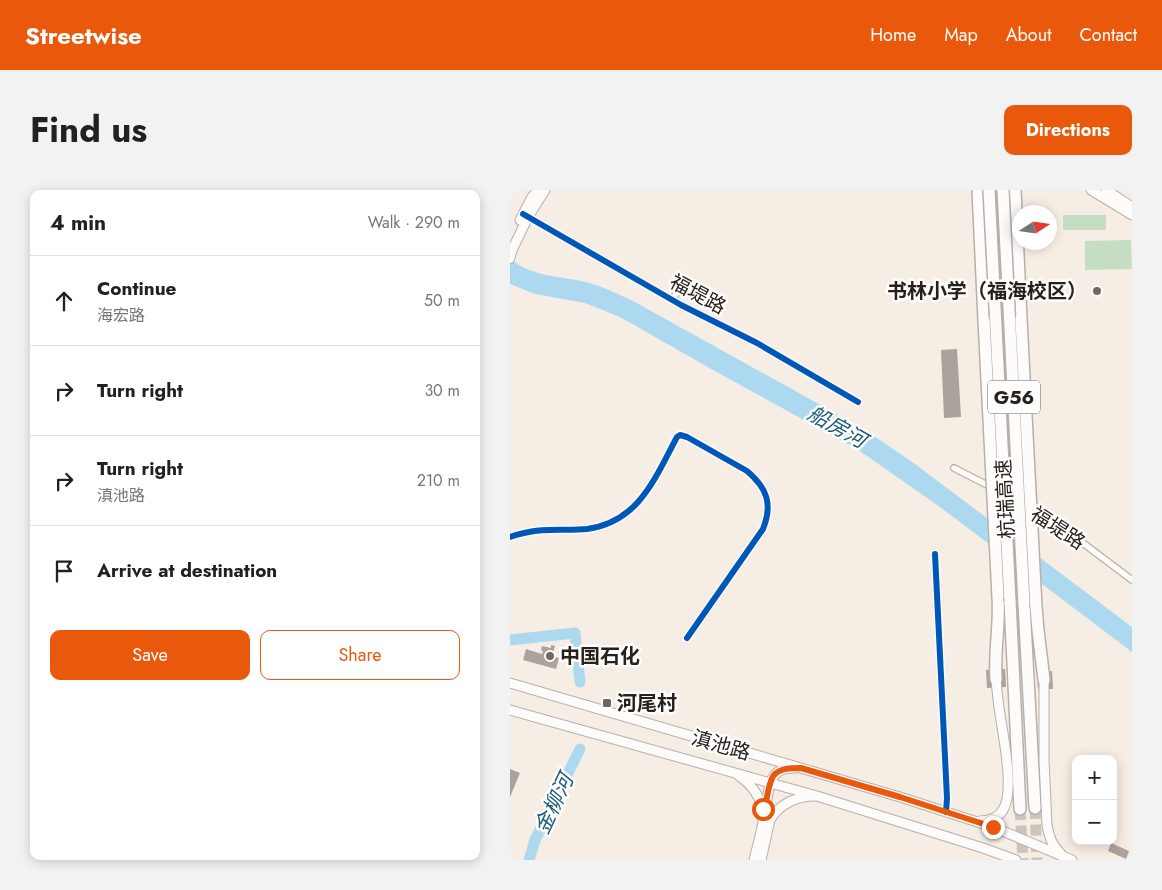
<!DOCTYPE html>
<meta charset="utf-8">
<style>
body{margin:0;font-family:Jost,"Noto Sans SC",sans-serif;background:#f2f2f2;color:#202124}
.controls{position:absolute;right:15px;bottom:15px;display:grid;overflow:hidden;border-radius:10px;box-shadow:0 2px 12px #0003}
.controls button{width:45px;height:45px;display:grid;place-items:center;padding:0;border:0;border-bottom:1px solid #e0e0e0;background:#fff;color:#202124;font:25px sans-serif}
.compass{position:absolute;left:502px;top:15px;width:45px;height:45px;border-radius:50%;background:#fff;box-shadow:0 2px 12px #0003;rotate:78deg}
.stop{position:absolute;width:15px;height:15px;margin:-11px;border:4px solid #ea580c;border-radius:50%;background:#fff}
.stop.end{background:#ea580c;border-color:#fff;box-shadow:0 1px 5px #0008}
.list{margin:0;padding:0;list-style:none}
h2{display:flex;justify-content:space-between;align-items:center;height:65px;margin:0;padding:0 20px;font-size:21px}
h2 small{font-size:16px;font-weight:400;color:#757577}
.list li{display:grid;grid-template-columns:32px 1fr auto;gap:15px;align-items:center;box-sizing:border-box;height:90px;padding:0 20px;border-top:1px solid #e0e0e0}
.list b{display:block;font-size:19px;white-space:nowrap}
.list p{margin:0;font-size:16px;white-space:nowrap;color:#757577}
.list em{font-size:16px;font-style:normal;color:#757577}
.actions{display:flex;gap:10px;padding:15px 20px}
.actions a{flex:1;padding:11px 0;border:1px solid #ea580c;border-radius:10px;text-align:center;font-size:18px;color:#ea580c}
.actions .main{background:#ea580c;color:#fff}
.icon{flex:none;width:28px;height:28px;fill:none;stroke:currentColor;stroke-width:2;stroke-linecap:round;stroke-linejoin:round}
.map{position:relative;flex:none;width:622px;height:670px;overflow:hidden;border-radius:10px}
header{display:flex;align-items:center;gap:30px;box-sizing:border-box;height:70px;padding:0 25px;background:#ea580c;color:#fff}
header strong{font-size:24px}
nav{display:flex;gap:28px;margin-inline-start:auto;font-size:18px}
.intro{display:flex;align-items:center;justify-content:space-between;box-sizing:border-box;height:120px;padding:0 30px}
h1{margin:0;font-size:35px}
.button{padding:12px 22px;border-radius:10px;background:#ea580c;color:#fff;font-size:18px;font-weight:700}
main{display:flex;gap:30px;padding:0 30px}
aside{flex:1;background:#fff;border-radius:10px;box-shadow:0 2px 12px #0003}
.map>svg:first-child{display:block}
.pitch{fill:#c5ddc2}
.water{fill:#add9f0}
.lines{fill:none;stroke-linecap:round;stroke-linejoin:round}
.river{stroke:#add9f0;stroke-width:11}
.building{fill:#aba29e}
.motorway-tunnel{stroke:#cdc4bc;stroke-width:11;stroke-dasharray:11 5.5;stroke-linecap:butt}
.minor-casing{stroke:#b7afa8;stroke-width:8}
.tertiary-casing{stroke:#b7afa8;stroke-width:10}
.secondary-casing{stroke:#b7afa8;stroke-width:11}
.primary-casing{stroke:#b7afa8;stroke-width:11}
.motorway-casing{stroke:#b7afa8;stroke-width:14}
.minor{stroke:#fefcfb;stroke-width:5.5}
.tertiary{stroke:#fefcfb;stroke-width:8}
.secondary{stroke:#fefcfb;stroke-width:9}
.primary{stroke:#fefcfb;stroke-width:9}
.motorway{stroke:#fefcfb;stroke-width:11}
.motorway-bridge-casing{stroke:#b7afa8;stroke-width:14;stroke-linecap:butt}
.motorway-bridge{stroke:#fefcfb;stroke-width:11}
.cycleway-casing{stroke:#fdfdfd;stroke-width:9}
.cycleway{stroke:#0057b8;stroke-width:6}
.route{stroke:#ea580c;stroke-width:6}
.poi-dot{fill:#706860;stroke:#fdfdfd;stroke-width:2}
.labels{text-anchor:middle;stroke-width:5;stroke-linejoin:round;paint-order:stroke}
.shield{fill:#fdfdfd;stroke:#68625d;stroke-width:1}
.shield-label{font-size:19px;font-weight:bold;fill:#282019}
.poi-label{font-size:20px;font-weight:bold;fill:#282019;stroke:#fdfdfd;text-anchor:start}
.street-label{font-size:20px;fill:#282019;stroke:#fdfdfd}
.water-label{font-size:21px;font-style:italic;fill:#185c7a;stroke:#fdfdfd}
</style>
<header>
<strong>Streetwise</strong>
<nav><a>Home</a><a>Map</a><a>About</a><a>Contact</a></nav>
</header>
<div class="intro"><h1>Find us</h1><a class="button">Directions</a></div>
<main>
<aside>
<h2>4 min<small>Walk · 290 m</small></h2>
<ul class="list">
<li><svg class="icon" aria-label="ahead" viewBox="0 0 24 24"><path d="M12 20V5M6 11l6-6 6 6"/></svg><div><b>Continue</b><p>海宏路</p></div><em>50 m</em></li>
<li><svg class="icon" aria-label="right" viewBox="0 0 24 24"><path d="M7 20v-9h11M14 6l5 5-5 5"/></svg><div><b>Turn right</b></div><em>30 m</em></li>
<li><svg class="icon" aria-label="right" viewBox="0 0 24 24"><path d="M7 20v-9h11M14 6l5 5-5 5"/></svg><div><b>Turn right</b><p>滇池路</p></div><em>210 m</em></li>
<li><svg class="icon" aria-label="arrive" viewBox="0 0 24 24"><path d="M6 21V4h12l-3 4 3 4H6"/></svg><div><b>Arrive at destination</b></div></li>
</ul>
<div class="actions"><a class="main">Save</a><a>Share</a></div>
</aside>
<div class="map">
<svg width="622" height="670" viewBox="0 0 622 670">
<rect width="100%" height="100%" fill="#f6ede5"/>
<!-- pitch -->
<path class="pitch" d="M553 25H596V40H553Z
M621 50 622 79 575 80V51Z"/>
<!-- water -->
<path class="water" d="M0 68C20 87 51 86 76 92 92 96 108 104 123 111L334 228 367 248 405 274 622 437V462L430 317 347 259 203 180 110 127 75 113 25 104 0 94Z"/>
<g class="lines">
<!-- river -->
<path class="river" d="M0 450 65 443 70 492
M19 670 25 650 70 559"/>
</g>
<!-- building -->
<path class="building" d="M447 159 451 227 434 228 431 160Z
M41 455 45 456 43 463 39 462 38 465 49 468 46 479 13 470 16 459 32 464 33 461 31 460 32 456 41 458Z
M495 479 496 497 477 498 476 480Z
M542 481 543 499H528L527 482Z
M0 579 10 583 0 607Z
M601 653 619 661 616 669 598 661Z"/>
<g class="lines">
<!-- motorway-tunnel -->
<path class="motorway-tunnel" d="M525 618 527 670
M510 619 513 670"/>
<defs>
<path id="minor" d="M17 26 171 115 247 153 348 212
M162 110 171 96
M444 278 483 298
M521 320 553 338 622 390
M0 347C6 345 12 343 19 342 36 338 58 341 77 339 129 332 145 288 167 247L170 245 177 247 237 281C257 298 263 314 253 339L177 448
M425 364 437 608 436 622"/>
<path id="tertiary" d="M0 69 4 56"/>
<path id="secondary" d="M581 0 622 25
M596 0 622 17
M10 30 22 7 28 0
M4 56 18 27 35 0
M244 670 251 642 260 593
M251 670 260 630C269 614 287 606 305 606"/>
<path id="primary" d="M534 490V570L537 635C539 647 542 655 551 664
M0 493 390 607 483 637 562 670
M0 520 307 606 473 658 506 670
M229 586C243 595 251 608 254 625
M260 593C265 581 272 578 285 578
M470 631C479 631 488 628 493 620 505 601 493 546 490 524 488 512 487 501 486 489"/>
<path id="motorway" d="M468 0 474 130
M505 0 511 129
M500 411 510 619
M514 414 525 618
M526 417 528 440 534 490
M486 489C484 461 490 435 488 407"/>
</defs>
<!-- minor casing -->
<use href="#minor" class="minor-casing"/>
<!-- tertiary casing -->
<use href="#tertiary" class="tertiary-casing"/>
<!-- secondary casing -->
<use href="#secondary" class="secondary-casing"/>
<!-- primary casing -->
<use href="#primary" class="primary-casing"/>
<!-- motorway casing -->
<use href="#motorway" class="motorway-casing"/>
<!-- minor -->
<use href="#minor" class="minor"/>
<!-- tertiary -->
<use href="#tertiary" class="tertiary"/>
<!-- secondary -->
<use href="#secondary" class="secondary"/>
<!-- primary -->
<use href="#primary" class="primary"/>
<!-- motorway -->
<use href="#motorway" class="motorway"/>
<defs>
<path id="motorway-bridge" d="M479 0 500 411
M493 0 514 414
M511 129 526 417
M474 130 488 407"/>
</defs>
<!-- motorway-bridge casing -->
<use href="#motorway-bridge" class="motorway-bridge-casing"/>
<!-- motorway-bridge -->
<use href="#motorway-bridge" class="motorway-bridge"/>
<defs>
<path id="cycleway" d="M13 24 171 115 247 153 348 212
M0 347C6 345 12 343 19 342 36 338 58 341 77 339 129 332 145 288 167 247L170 245 177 247 237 281C257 298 263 314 253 339L177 448
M425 364 437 608 436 622"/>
</defs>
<!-- cycleway casing -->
<use href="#cycleway" class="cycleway-casing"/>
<!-- cycleway -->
<use href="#cycleway" class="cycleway"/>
</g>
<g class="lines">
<!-- route -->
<path class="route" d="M253 619 254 624C256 615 258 592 264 585 270 578 282 578 291 578L390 607 483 637"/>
</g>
<!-- markers -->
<g class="poi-dot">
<circle cx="587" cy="101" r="5"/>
<circle cx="40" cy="466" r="5"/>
<rect x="92" y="508" width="10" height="10" rx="2.5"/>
</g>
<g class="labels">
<!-- shield labels -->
<rect class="shield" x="478" y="190.5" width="52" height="33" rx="4"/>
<g class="shield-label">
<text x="504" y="214">G56</text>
</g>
<!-- poi labels -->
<g class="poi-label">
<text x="577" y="108" text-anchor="end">书林小学（福海校区）</text>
<text x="50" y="473">中国石化</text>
<text x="107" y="520">河尾村</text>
</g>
<!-- street labels -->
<g class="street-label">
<text transform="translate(188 104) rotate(28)" y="7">福堤路</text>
<text transform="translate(495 309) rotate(-93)" y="7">杭瑞高速</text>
<text transform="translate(548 338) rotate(33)" y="7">福堤路</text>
<text transform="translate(211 555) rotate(16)" y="7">滇池路</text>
</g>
<!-- water labels -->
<g class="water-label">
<text transform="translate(327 237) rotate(29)" y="7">船房河</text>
<text transform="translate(44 614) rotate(-65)" y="7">金柳河</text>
</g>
</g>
</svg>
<div class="controls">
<button>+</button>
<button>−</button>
</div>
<svg class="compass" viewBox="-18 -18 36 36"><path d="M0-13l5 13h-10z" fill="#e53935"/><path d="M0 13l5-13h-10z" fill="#757577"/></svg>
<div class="stop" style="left:253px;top:619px"></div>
<div class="stop end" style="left:483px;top:637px"></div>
</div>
</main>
